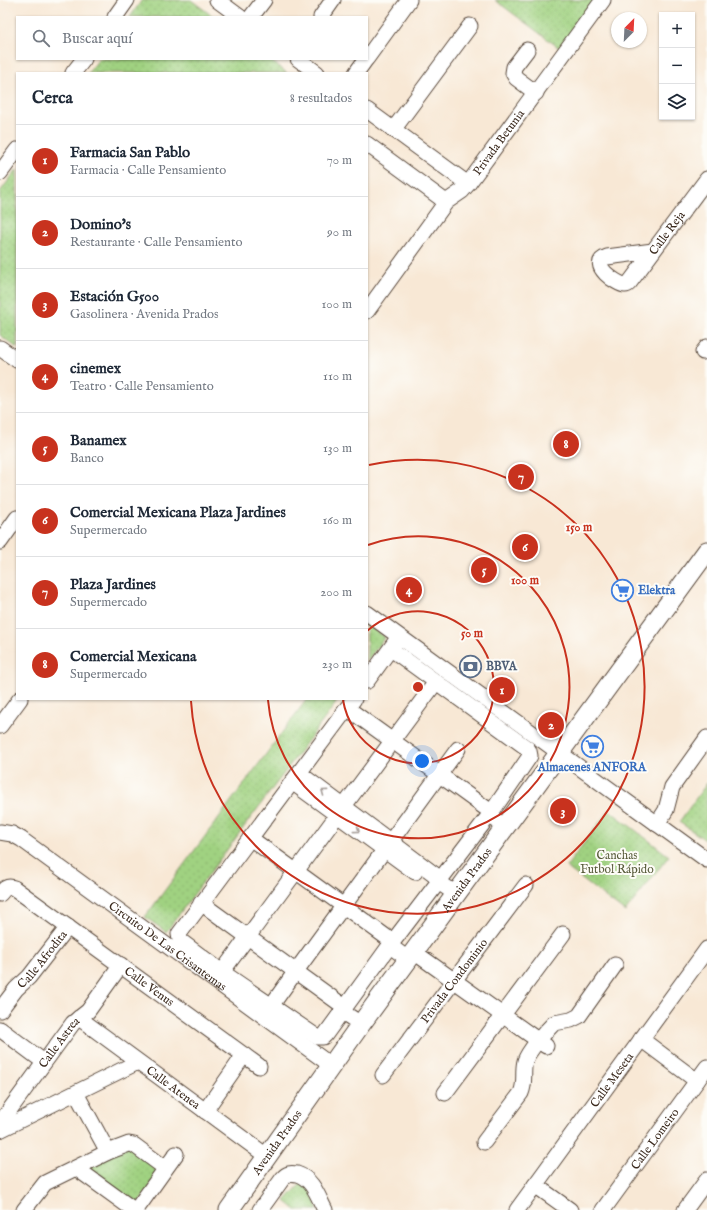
<!DOCTYPE html>
<html lang="es">
<meta charset="utf-8">
<style>
body{margin:0;font-family:"IM FELL English",serif;background:#f2f2f3;color:#1f2937}
.controls{position:absolute;right:12px;top:12px;display:grid;overflow:hidden;border-radius:0px;box-shadow:0 1px 3px #0004}
.controls button{width:36px;height:36px;display:grid;place-items:center;padding:0;border:0;border-bottom:1px solid #e0e1e3;background:#fff;color:#1f2937;font:20px sans-serif}
.compass{position:absolute;left:611px;top:12px;width:36px;height:36px;border-radius:50%;background:#fff;box-shadow:0 1px 3px #0004;rotate:24deg}
.you{position:absolute;left:422px;top:761px;width:14px;height:14px;margin:-10px;border:3px solid #fff;border-radius:50%;background:#1a73e8;box-shadow:0 0 0 6px #1a73e833}
.badge{display:grid;place-items:center;width:26px;height:26px;border-radius:50%;background:#c8321e;color:#fff;font-size:13px;font-weight:700}
.pin{position:absolute;translate:-50% -50%;border:2px solid #fff;box-shadow:0 1px 4px #0006}
.list{margin:0;padding:0;list-style:none}
h2{display:flex;justify-content:space-between;align-items:center;height:52px;margin:0;padding:0 16px;font-size:17px}
h2 small{font-size:13px;font-weight:400;color:#747a83}
.list li{display:grid;grid-template-columns:26px 1fr auto;gap:12px;align-items:center;box-sizing:border-box;height:72px;padding:0 16px;border-top:1px solid #e0e1e3}
.list b{display:block;font-size:15px;white-space:nowrap}
.list p{margin:0;font-size:13px;white-space:nowrap;color:#747a83}
.list em{font-size:13px;font-style:normal;color:#747a83}
.icon{flex:none;width:22px;height:22px;fill:none;stroke:currentColor;stroke-width:2;stroke-linecap:round;stroke-linejoin:round}
.map{position:relative;flex:none;width:707px;height:1210px;overflow:hidden}
.search{position:absolute;background:#fff;box-shadow:0 1px 3px #0004;left:16px;top:16px;width:352px;height:44px;display:flex;align-items:center;gap:10px;box-sizing:border-box;padding:0 14px;border-radius:0px;color:#747a83;font-size:15px}
.panel{position:absolute;background:#fff;box-shadow:0 1px 3px #0004;left:16px;top:72px;width:352px;height:628px;border-radius:0px}
.map>svg:first-child{display:block}
.park{fill:url(#park-dots);stroke:#6e7e50}
.lines{fill:none;stroke-linecap:round;stroke-linejoin:round}
.minor-casing{stroke:#574639;stroke-width:17}
.major-casing{stroke:#574639;stroke-width:21}
.minor{stroke:#fff;stroke-width:15}
.major{stroke:#fff;stroke-width:19}
.oneway{stroke:#a79f9a}
.ring{fill:none;stroke:#c8321e;stroke-width:2}
.labels{text-anchor:middle;stroke-width:4;stroke-linejoin:round;paint-order:stroke}
.street-label{font-size:12px;fill:#3b2a1e;stroke:#fdfcf7}
.shop-label{font-size:12px;font-weight:bold;fill:#366cbe;stroke:#fdfcf7;text-anchor:start}
.service-label{font-size:12px;font-weight:bold;fill:#4e5e75;stroke:#fdfcf7;text-anchor:start}
.park-label{font-size:12px;fill:#595c3c;stroke:#fdfcf7}
.centre{fill:#c8321e;stroke:#fdfcf7;stroke-width:2}
.ring-label{font-size:12px;text-anchor:middle;font-weight:bold;fill:#c8321e;stroke:#fdfcf7;stroke-width:4;stroke-linejoin:round;paint-order:stroke}
</style>
<div class="map">
<svg width="707" height="1210" viewBox="0 0 707 1210">
<defs>
<pattern id="park-dots" width="8" height="8" patternUnits="userSpaceOnUse"><rect width="8" height="8" fill="#a0d281"/><path d="M2 2h.1M6 6h.1" fill="none" stroke="#8bb46f" stroke-width="1.8" stroke-linecap="round"/></pattern>
</defs>
<rect width="100%" height="100%" fill="#fdfcf7"/>
<filter id="ink" filterUnits="userSpaceOnUse"><feTurbulence type="fractalNoise" baseFrequency=".025" numOctaves="2"/><feDisplacementMap in="SourceGraphic" scale="8" xChannelSelector="R" yChannelSelector="G"/><feConvolveMatrix kernelMatrix="1 2 1 2 8 2 1 2 1" color-interpolation-filters="sRGB"/></filter>
<filter id="wash" filterUnits="userSpaceOnUse"><feTurbulence type="fractalNoise" baseFrequency=".012" numOctaves="4" result="noise"/><feDisplacementMap in="SourceGraphic" scale="16" xChannelSelector="R" yChannelSelector="G"/><feGaussianBlur stdDeviation="0.9" result="paint"/><feColorMatrix in="noise" values="0 0 0 0 0 0 0 0 0 0 0 0 0 0 0 0 0 1.4 0 .05"/><feComposite in="paint" operator="in"/></filter>
<g filter="url(#wash)">
<rect width="100%" height="100%" fill="#f8e8d5"/>
<!-- park -->
<path class="park" d="M142 0H191L214 17H130Z
M495 0H593L597 3 562 50Z
M99 59H269L287 73H88Z
M17 169V348L0 335V192Z
M367 624 385 637 367 661Z
M307 699H339L166 932 145 917Z
M707 783V841L679 822Z
M609 810 669 856 625 912 566 867Z
M131 1138 166 1164 135 1209 77 1173Z
M306 1178 318 1210H296L285 1201Z"/>
</g>
<g filter="url(#ink)">
<g class="lines">
<defs>
<g id="minor">
<path d="M217 0 240 17"/>
<path d="M115 17 127 0"/>
<path d="M251 17 264 0"/>
<path d="M321 17 333 0"/>
<path d="M527 50 514 67 513 73 516 78 536 93"/>
<path d="M367 58 409 0"/>
<path d="M298 59 317 73"/>
<path d="M73 73 84 59"/>
<path d="M356 73 366 59"/>
<path d="M367 110 468 184"/>
<path d="M393 130 470 26"/>
<path d="M367 144 446 202"/>
<path d="M0 173 17 150"/>
<path id="s1" d="M653 251 607 257C587 264 618 285 625 285 628 285 628 284 630 282L707 179"/>
<path id="s2" d="M367 311 446 202 462 191 468 184 603 0"/>
<path d="M0 348 17 360"/>
<path d="M703 352 707 347"/>
<path d="M0 542 17 518"/>
<path d="M367 613 707 860"/>
<path d="M367 681 396 641"/>
<path d="M354 699 179 934 180 940 182 942 222 972 317 1037H323L325 1035 388 948 491 813 530 756 529 751 527 748 391 649"/>
<path d="M347 708 487 809 491 813 492 817 496 820"/>
<path d="M0 726 20 699"/>
<path d="M299 773 434 874 443 885 456 894"/>
<path d="M292 782 415 872"/>
<path d="M657 824 666 810 672 787 707 738"/>
<path id="s3" d="M0 832 12 834 21 839 332 1066"/>
<path d="M250 838 389 939 392 943 393 948 409 960"/>
<path id="s4" d="M0 894C4 889 7 885 14 888L259 1066"/>
<path d="M201 903 342 1005 347 1015 361 1024"/>
<path d="M414 952 546 1046"/>
<path d="M222 972 344 806 436 682"/>
<path d="M271 1006 296 971 458 749"/>
<path id="s5" d="M0 1010 16 989 29 977 68 927"/>
<path id="s6" d="M79 1018 268 1157"/>
<path d="M0 1029 44 1062"/>
<path d="M641 1039 697 1081"/>
<path id="s7" d="M383 1075 526 885"/>
<path d="M76 1093 108 1152"/>
<path d="M445 1093 563 934"/>
<path d="M205 1111 244 1055"/>
<path id="s8" d="M0 1123 73 1023 88 1011 121 965"/>
<path d="M0 1130 138 1062"/>
<path d="M484 1142 521 1093C526 1082 522 1072 525 1061 528 1051 546 1031 554 1023L571 1020 579 1016 615 965"/>
<path d="M76 1168 134 1210"/>
<path d="M535 1185 570 1210"/>
<path d="M24 1210 45 1183 108 1152 129 1144 134 1145 165 1168"/>
<path d="M136 1210 176 1154"/>
<path d="M260 1210 283 1178C287 1173 291 1173 297 1174 313 1179 318 1197 325 1210"/>
<path id="s9" d="M517 1210 707 949"/>
<path id="s10" d="M603 1210 707 1067"/>
<path d="M685 1210 707 1180"/>
</g>
<g id="major">
<path id="s11" d="M229 1210 361 1024 707 551"/>
</g>
</defs>
<!-- minor casing -->
<use href="#minor" class="minor-casing"/>
<!-- major casing -->
<use href="#major" class="major-casing"/>
<!-- minor -->
<use href="#minor" class="minor"/>
<!-- major -->
<use href="#major" class="major"/>
</g>
<!-- one-way arrows -->
<defs><path id="oneway-chevron" d="M-2-3.5L2.5 0L-2 3.5" fill="none" stroke-width="1.6" stroke-linecap="round" stroke-linejoin="round"/></defs>
<g class="oneway">
<use href="#oneway-chevron" transform="translate(324 792) rotate(-144)"/>
<use href="#oneway-chevron" transform="translate(357 830) rotate(37)"/>
</g>
</g>
<!-- distance rings -->
<g class="ring">
<path d="M367 631A76 76 0 1 1 343 700"/>
<path d="M368 545A151 151 0 1 1 268 700"/>
<path d="M369 465A227 227 0 1 1 191 701"/>
</g>
<!-- icons -->
<defs>
<symbol id="supermarket-ring" viewBox="-11 -11 22 22"><circle r="9.5" fill="#fdfcf7" stroke="#3f7fe0" stroke-width="1.5"/><path d="M-6-5.5h2.5l.6 2H6L4.5 2H-2.5L-4.4-4H-6ZM-1.5 3.2a1.3 1.3 0 1 0 .1 0ZM3 3.2a1.3 1.3 0 1 0 .1 0Z" fill="#3f7fe0"/></symbol>
<symbol id="bank-ring" viewBox="-11 -11 22 22"><circle r="9.5" fill="#fdfcf7" stroke="#5c6f8a" stroke-width="1.5"/><path d="M-6-4H6V4H-6ZM0-2.3a2.3 2.3 0 1 0 0 4.6a2.3 2.3 0 1 0 0-4.6Z" fill="#5c6f8a"/></symbol>
</defs>
<g fill-rule="evenodd">
<use href="#supermarket-ring" x="610" y="578" width="25" height="25"/>
<use href="#bank-ring" x="458" y="654" width="25" height="25"/>
<use href="#supermarket-ring" x="580" y="734" width="25" height="25"/>
</g>
<g class="labels">
<!-- street labels -->
<g class="street-label">
<text dy="4" stroke="none"><textPath href="#s2" startOffset="215">Privada Betunia</textPath></text>
<text dy="4" stroke="none"><textPath href="#s1" startOffset="158">Calle Reja</textPath></text>
<text dy="4" stroke="none"><textPath href="#s11" startOffset="407">Avenida Prados</textPath></text>
<text dy="4" stroke="none"><textPath href="#s3" startOffset="204">Circuito De Las Crisantemas</textPath></text>
<text dy="4" stroke="none"><textPath href="#s5" startOffset="66">Calle Afrodita</textPath></text>
<text dy="4" stroke="none"><textPath href="#s7" startOffset="118">Privada Condominio</textPath></text>
<text dy="4" stroke="none"><textPath href="#s4" startOffset="184">Calle Venus</textPath></text>
<text dy="4" stroke="none"><textPath href="#s8" startOffset="100">Calle Astrea</textPath></text>
<text dy="4" stroke="none"><textPath href="#s9" startOffset="161">Calle Meseta</textPath></text>
<text dy="4" stroke="none"><textPath href="#s6" startOffset="117">Calle Atenea</textPath></text>
<text dy="4" stroke="none"><textPath href="#s10" startOffset="88">Calle Lomeiro</textPath></text>
<text dy="4" stroke="none"><textPath href="#s11" startOffset="83">Avenida Prados</textPath></text>
</g>
<!-- shop labels -->
<g class="shop-label">
<text x="638" y="594">Elektra</text>
<text x="592" y="771" text-anchor="middle">Almacenes ANFORA</text>
</g>
<!-- service labels -->
<g class="service-label">
<text x="486" y="670">BBVA</text>
</g>
<!-- park labels -->
<g class="park-label">
<text x="617" y="859">Canchas<tspan x="617" dy="14">Futbol Rápido</tspan></text>
</g>
</g>
<circle cx="418" cy="687" r="6" class="centre"/>
<g class="ring-label">
<text x="579" y="531">150 m</text>
<text x="525" y="584">100 m</text>
<text x="472" y="637">50 m</text>
</g>
</svg>
<div class="controls">
<button>+</button>
<button>−</button>
<button><svg class="icon" aria-label="layers" viewBox="0 0 24 24"><path d="M12 4l9 5-9 5-9-5zM3 14l9 5 9-5"/></svg></button>
</div>
<svg class="compass" viewBox="-18 -18 36 36"><path d="M0-13l5 13h-10z" fill="#e53935"/><path d="M0 13l5-13h-10z" fill="#747a83"/></svg>
<div class="you"></div>
<div class="pin badge" style="left:502px;top:690px">1</div>
<div class="pin badge" style="left:551px;top:725px">2</div>
<div class="pin badge" style="left:563px;top:811px">3</div>
<div class="pin badge" style="left:409px;top:590px">4</div>
<div class="pin badge" style="left:484px;top:570px">5</div>
<div class="pin badge" style="left:525px;top:547px">6</div>
<div class="pin badge" style="left:521px;top:477px">7</div>
<div class="pin badge" style="left:566px;top:444px">8</div>
<div class="search"><svg class="icon" aria-label="search" viewBox="0 0 24 24"><circle cx="10" cy="10" r="6"/><path d="M15 15l6 6"/></svg>Buscar aquí</div>
<section class="panel">
<h2>Cerca<small>8 resultados</small></h2>
<ul class="list">
<li><span class="badge">1</span><div><b>Farmacia San Pablo</b><p>Farmacia · Calle Pensamiento</p></div><em>70 m</em></li>
<li><span class="badge">2</span><div><b>Domino's</b><p>Restaurante · Calle Pensamiento</p></div><em>90 m</em></li>
<li><span class="badge">3</span><div><b>Estación G500</b><p>Gasolinera · Avenida Prados</p></div><em>100 m</em></li>
<li><span class="badge">4</span><div><b>cinemex</b><p>Teatro · Calle Pensamiento</p></div><em>110 m</em></li>
<li><span class="badge">5</span><div><b>Banamex</b><p>Banco</p></div><em>130 m</em></li>
<li><span class="badge">6</span><div><b>Comercial Mexicana Plaza Jardines</b><p>Supermercado</p></div><em>160 m</em></li>
<li><span class="badge">7</span><div><b>Plaza Jardines</b><p>Supermercado</p></div><em>200 m</em></li>
<li><span class="badge">8</span><div><b>Comercial Mexicana</b><p>Supermercado</p></div><em>230 m</em></li>
</ul>
</section>
</div>
